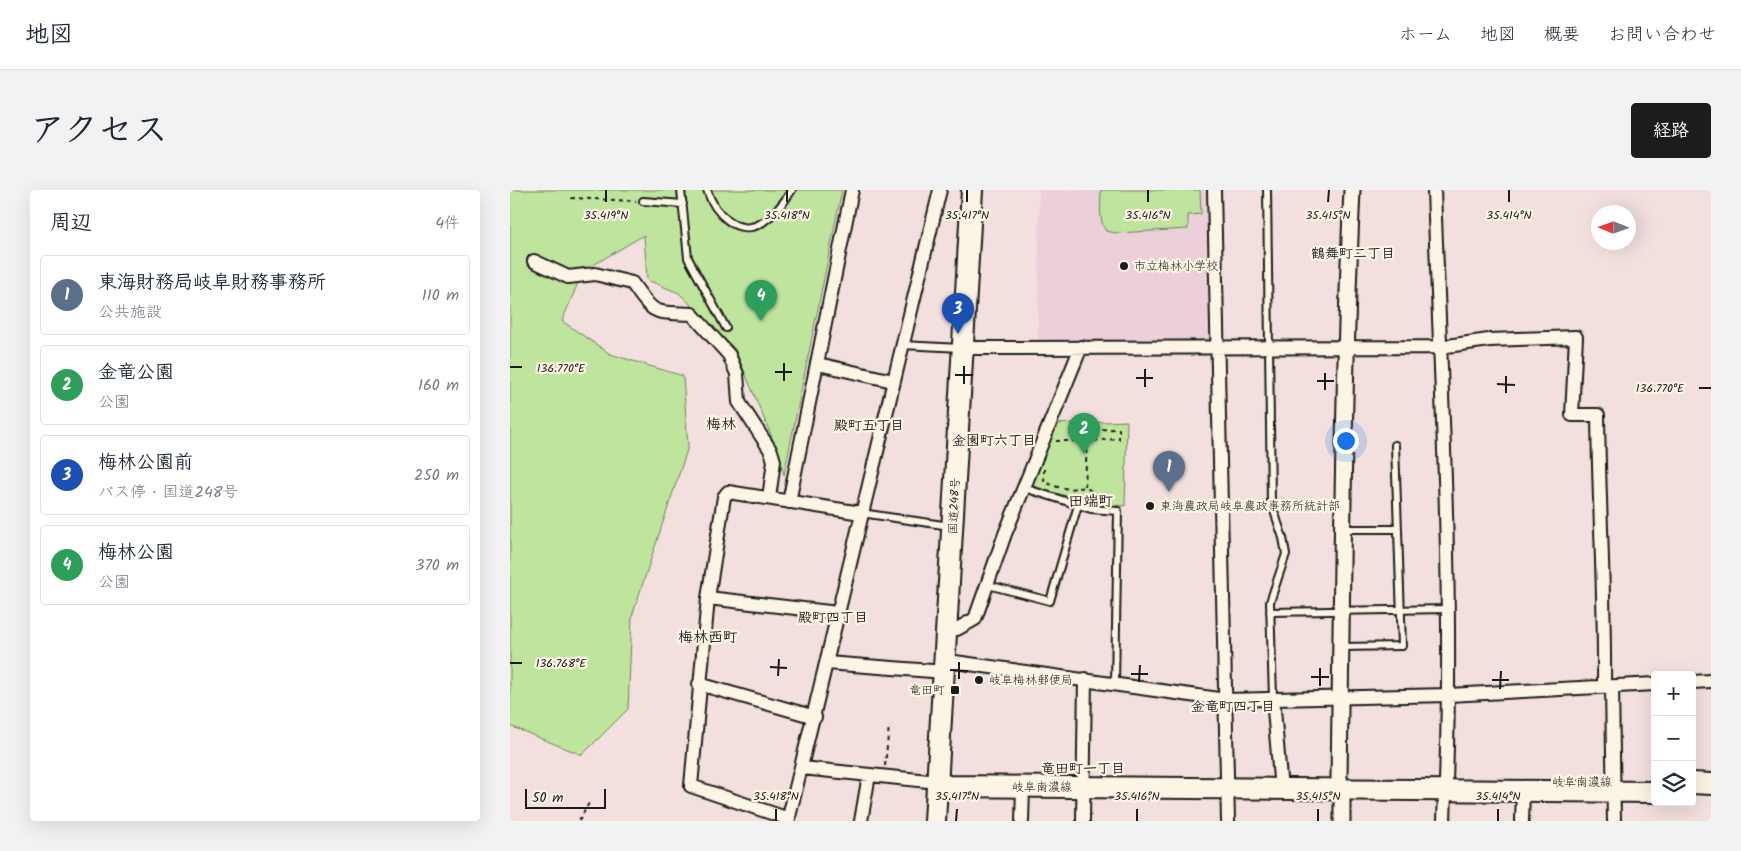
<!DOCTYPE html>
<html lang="ja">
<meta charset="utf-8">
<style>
body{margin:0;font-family:Kalam,"Klee One",sans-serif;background:#f2f2f3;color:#1f2937}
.controls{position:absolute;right:15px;bottom:15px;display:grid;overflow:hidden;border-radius:5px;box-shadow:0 5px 20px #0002}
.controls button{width:45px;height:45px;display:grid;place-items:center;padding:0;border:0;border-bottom:1px solid #e0e1e3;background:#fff;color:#1f2937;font:25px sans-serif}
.compass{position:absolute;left:1081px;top:15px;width:45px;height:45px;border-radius:50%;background:#fff;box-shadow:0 5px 20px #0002;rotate:271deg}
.scale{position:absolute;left:15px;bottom:12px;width:81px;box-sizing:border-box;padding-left:5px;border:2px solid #1c1c1c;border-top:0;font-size:14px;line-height:18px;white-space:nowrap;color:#1c1c1c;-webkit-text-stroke:4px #fcf5e5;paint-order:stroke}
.you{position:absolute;left:835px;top:250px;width:18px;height:18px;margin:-12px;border:4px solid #fff;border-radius:50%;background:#1a73e8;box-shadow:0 0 0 8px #1a73e833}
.badge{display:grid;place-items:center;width:32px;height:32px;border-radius:50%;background:#1c1c1c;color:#fff;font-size:16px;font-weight:700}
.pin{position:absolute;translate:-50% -41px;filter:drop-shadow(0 1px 2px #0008)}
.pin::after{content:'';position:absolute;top:26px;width:18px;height:15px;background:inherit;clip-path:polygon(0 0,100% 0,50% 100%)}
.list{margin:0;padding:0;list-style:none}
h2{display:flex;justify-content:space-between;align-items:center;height:65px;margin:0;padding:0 20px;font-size:21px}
h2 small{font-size:16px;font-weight:400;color:#747a83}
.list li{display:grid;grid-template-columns:32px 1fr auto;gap:15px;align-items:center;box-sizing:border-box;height:80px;margin:0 10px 10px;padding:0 10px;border:1px solid #e0e1e3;border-radius:5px}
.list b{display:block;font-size:19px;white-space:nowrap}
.list p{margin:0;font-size:16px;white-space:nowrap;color:#747a83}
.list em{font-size:16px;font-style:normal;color:#747a83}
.icon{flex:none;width:28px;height:28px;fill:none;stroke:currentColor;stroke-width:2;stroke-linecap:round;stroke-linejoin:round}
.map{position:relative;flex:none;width:1201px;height:631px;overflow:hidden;border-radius:5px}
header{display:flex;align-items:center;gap:30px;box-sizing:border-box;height:70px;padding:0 25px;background:#fff;border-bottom:1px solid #e0e1e3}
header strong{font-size:24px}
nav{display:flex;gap:28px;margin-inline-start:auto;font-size:18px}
.intro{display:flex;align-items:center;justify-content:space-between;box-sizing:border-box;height:120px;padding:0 30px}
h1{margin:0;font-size:35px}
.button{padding:12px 22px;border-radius:5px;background:#1c1c1c;color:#fff;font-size:18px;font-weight:700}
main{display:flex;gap:30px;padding:0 30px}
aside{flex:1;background:#fff;border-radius:5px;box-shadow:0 5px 20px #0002}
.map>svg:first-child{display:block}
.built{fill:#ebcfd9}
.green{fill:#bfe49e;stroke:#6e805d}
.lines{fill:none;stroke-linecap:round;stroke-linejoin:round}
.service-casing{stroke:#1c1c1c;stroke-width:10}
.minor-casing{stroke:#1c1c1c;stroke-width:16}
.tertiary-casing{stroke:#1c1c1c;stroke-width:19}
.primary-casing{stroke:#1c1c1c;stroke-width:24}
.trunk-casing{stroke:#1c1c1c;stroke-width:24}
.path{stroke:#1c1c1c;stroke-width:2;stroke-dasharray:4 4;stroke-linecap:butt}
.service{stroke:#fcf5e5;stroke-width:6}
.minor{stroke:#fcf5e5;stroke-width:12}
.tertiary{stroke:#fcf5e5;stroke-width:15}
.primary{stroke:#fcf5e5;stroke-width:20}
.trunk{stroke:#fcf5e5;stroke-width:20}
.ticks{fill:none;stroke:#1c1c1c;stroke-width:2}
.poi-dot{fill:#1c1c1c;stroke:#fcf5e5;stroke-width:2}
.labels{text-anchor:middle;stroke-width:4.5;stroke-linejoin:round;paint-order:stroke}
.poi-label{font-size:12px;fill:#1c1c1c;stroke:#fcf5e5;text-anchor:start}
.street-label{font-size:12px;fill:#1c1c1c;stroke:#fcf5e5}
.neighbourhood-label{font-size:14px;font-weight:bold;fill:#1c1c1c;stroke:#fcf5e5}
.quarter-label{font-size:15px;font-weight:bold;fill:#1c1c1c;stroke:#fcf5e5}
.ticks-label{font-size:12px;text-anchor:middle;fill:#1c1c1c;stroke:#fcf5e5;stroke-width:4.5;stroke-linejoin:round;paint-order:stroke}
</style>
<header>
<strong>地図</strong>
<nav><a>ホーム</a><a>地図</a><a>概要</a><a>お問い合わせ</a></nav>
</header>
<div class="intro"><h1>アクセス</h1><a class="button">経路</a></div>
<main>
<aside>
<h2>周辺<small>4件</small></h2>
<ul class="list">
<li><span class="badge" style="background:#5c6f8a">1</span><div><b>東海財務局岐阜財務事務所</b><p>公共施設</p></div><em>110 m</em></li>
<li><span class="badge" style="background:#2e9e5b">2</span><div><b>金竜公園</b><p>公園</p></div><em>160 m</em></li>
<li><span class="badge" style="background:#1a4fb4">3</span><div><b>梅林公園前</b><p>バス停 · 国道248号</p></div><em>250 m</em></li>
<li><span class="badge" style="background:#2e9e5b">4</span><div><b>梅林公園</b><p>公園</p></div><em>370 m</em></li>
</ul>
</aside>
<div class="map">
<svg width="1201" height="631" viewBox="0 0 1201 631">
<rect width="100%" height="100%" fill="#f2dfde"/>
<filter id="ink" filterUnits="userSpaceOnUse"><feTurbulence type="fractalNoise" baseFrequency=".02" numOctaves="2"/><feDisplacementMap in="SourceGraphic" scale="10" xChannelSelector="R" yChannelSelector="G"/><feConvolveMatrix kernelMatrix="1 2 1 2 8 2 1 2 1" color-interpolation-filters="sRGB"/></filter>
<g filter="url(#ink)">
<!-- built -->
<path class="built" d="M529 0H696L701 152H528Z"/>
<!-- green -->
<path class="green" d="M0 0H332L274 285 268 262 225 159 169 103 137 90 134 45 73 81 52 131 100 164 173 186 178 257 122 426 118 519 72 565 0 536Z
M591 0H690L691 24 678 25V39L606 43 596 41C588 30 591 13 591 0Z
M617 231 615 316 583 314 519 295 544 234Z"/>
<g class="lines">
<defs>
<path id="service" d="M171 0 178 68 216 138
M197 0C204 22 228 49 253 32 264 25 275 11 282 0
M757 0 761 312 773 348 776 364 760 412 763 508
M133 11 173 14
M392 155 451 158
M514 298 581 319 608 321 605 494
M351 323 440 336
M833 339H888
M478 395 540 411 568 315
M760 422 938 419
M832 457 892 456 885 255"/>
<path id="minor" d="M704 0 718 631
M924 0C931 197 943 394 936 591
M24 71 58 87 85 84 122 93C145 126 143 122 182 124L219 165 227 184 229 212 261 261 264 271 259 308
M461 158 930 157 979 150 1066 147 1062 225H1088C1089 316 1095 406 1094 496
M308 174 383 191
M279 312 342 0
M198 408 328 423
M447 439 465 429 495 344 571 157
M445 472 716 510 939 505 1145 494
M317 473 435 482
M1182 492 1201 491
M189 494 305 527
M1102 496 1104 631
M763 508 771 600
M292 578 428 592
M279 629 181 596 198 408 214 307 218 302 351 323
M278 631 430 0
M351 631 359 585
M512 631 513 597
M573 631 575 489
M934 631 935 601
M1012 631 1013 601"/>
<path id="tertiary" d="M832 631V599L829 589C832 393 833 196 842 0"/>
<path id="primary" d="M428 592 438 596 1145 602
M1182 593 1201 594"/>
<path id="trunk" d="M425 631 462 0"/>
</defs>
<!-- service casing -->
<use href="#service" class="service-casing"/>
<!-- minor casing -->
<use href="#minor" class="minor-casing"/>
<!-- tertiary casing -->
<use href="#tertiary" class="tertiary-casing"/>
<!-- primary casing -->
<use href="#primary" class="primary-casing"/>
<!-- trunk casing -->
<use href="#trunk" class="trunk-casing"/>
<!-- path -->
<path class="path" d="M61 8 126 11
M546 251H577L575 297 590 306 592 311
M563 251V240L609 239V249L578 251
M534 279V290C543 299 562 300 575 297
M375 576 379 536
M69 631 79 613"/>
<!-- service -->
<use href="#service" class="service"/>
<!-- minor -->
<use href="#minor" class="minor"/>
<!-- tertiary -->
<use href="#tertiary" class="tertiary"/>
<!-- primary -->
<use href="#primary" class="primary"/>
<!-- trunk -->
<use href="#trunk" class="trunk"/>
</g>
</g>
<!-- ticks -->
<path class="ticks" d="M96 12V0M277 12V0M457 12V0M638 12V0M818 12 819 0M999 12V0M0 177H12M265 182H282M445 185H463M626 188H643M274 191V173M807 191H824M454 194V176M987 194 1005 195M635 197V179M1189 198H1201M815 200V183M996 203V186M0 473H12M260 477 277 478M440 480 458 481M621 484H638M268 486 269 469M801 487H819M449 489V472M982 490H999M629 492 630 475M810 496V478M990 499 991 481M266 631V619M446 631 447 619M627 631V619M808 631V619M988 631V619"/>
<!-- markers -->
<g class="poi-dot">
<circle cx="614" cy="76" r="5"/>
<circle cx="640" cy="316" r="5"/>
<circle cx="469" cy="490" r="5"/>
<rect x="440" y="495" width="10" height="10" rx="2.5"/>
</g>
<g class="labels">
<!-- poi labels -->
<g class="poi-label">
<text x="624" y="80">市立梅林小学校</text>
<text x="650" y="320">東海農政局岐阜農政事務所統計部</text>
<text x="479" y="494">岐阜梅林郵便局</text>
<text x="435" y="504" text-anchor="end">竜田町</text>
</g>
<!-- street labels -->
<g class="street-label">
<text transform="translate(444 316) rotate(-87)" y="4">国道248号</text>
<text x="1072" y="596">岐阜南濃線</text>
<text x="532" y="601">岐阜南濃線</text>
</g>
<!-- neighbourhood labels -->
<g class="neighbourhood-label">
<text x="843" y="68">鶴舞町二丁目</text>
<text x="359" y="240">殿町五丁目</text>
<text x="484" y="255">金園町六丁目</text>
<text x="323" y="432">殿町四丁目</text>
<text x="723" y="521">金竜町四丁目</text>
<text x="573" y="583">竜田町一丁目</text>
</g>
<!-- quarter labels -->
<g class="quarter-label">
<text x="211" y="239">梅林</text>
<text x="581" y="316">田端町</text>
<text x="198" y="452">梅林西町</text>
</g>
</g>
<g class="ticks-label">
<text x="96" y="29">35.419°N</text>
<text x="277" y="29">35.418°N</text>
<text x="457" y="29">35.417°N</text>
<text x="638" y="29">35.416°N</text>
<text x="818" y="29">35.415°N</text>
<text x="999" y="29">35.414°N</text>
<text x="51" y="182">136.770°E</text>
<text x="1150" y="202">136.770°E</text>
<text x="51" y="477">136.768°E</text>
<text x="266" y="610">35.418°N</text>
<text x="447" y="610">35.417°N</text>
<text x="627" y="610">35.416°N</text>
<text x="808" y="610">35.415°N</text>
<text x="988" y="610">35.414°N</text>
</g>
</svg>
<div class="controls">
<button>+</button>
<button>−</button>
<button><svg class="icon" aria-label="layers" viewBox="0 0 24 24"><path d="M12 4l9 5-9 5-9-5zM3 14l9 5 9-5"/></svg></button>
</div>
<svg class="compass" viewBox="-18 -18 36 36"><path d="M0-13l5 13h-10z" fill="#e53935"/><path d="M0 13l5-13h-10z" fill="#747a83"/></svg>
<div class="scale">50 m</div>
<div class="you"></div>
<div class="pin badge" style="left:659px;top:302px;background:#5c6f8a">1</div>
<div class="pin badge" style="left:574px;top:264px;background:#2e9e5b">2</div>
<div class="pin badge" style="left:448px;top:144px;background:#1a4fb4">3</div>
<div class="pin badge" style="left:251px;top:131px;background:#2e9e5b">4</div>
</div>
</main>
